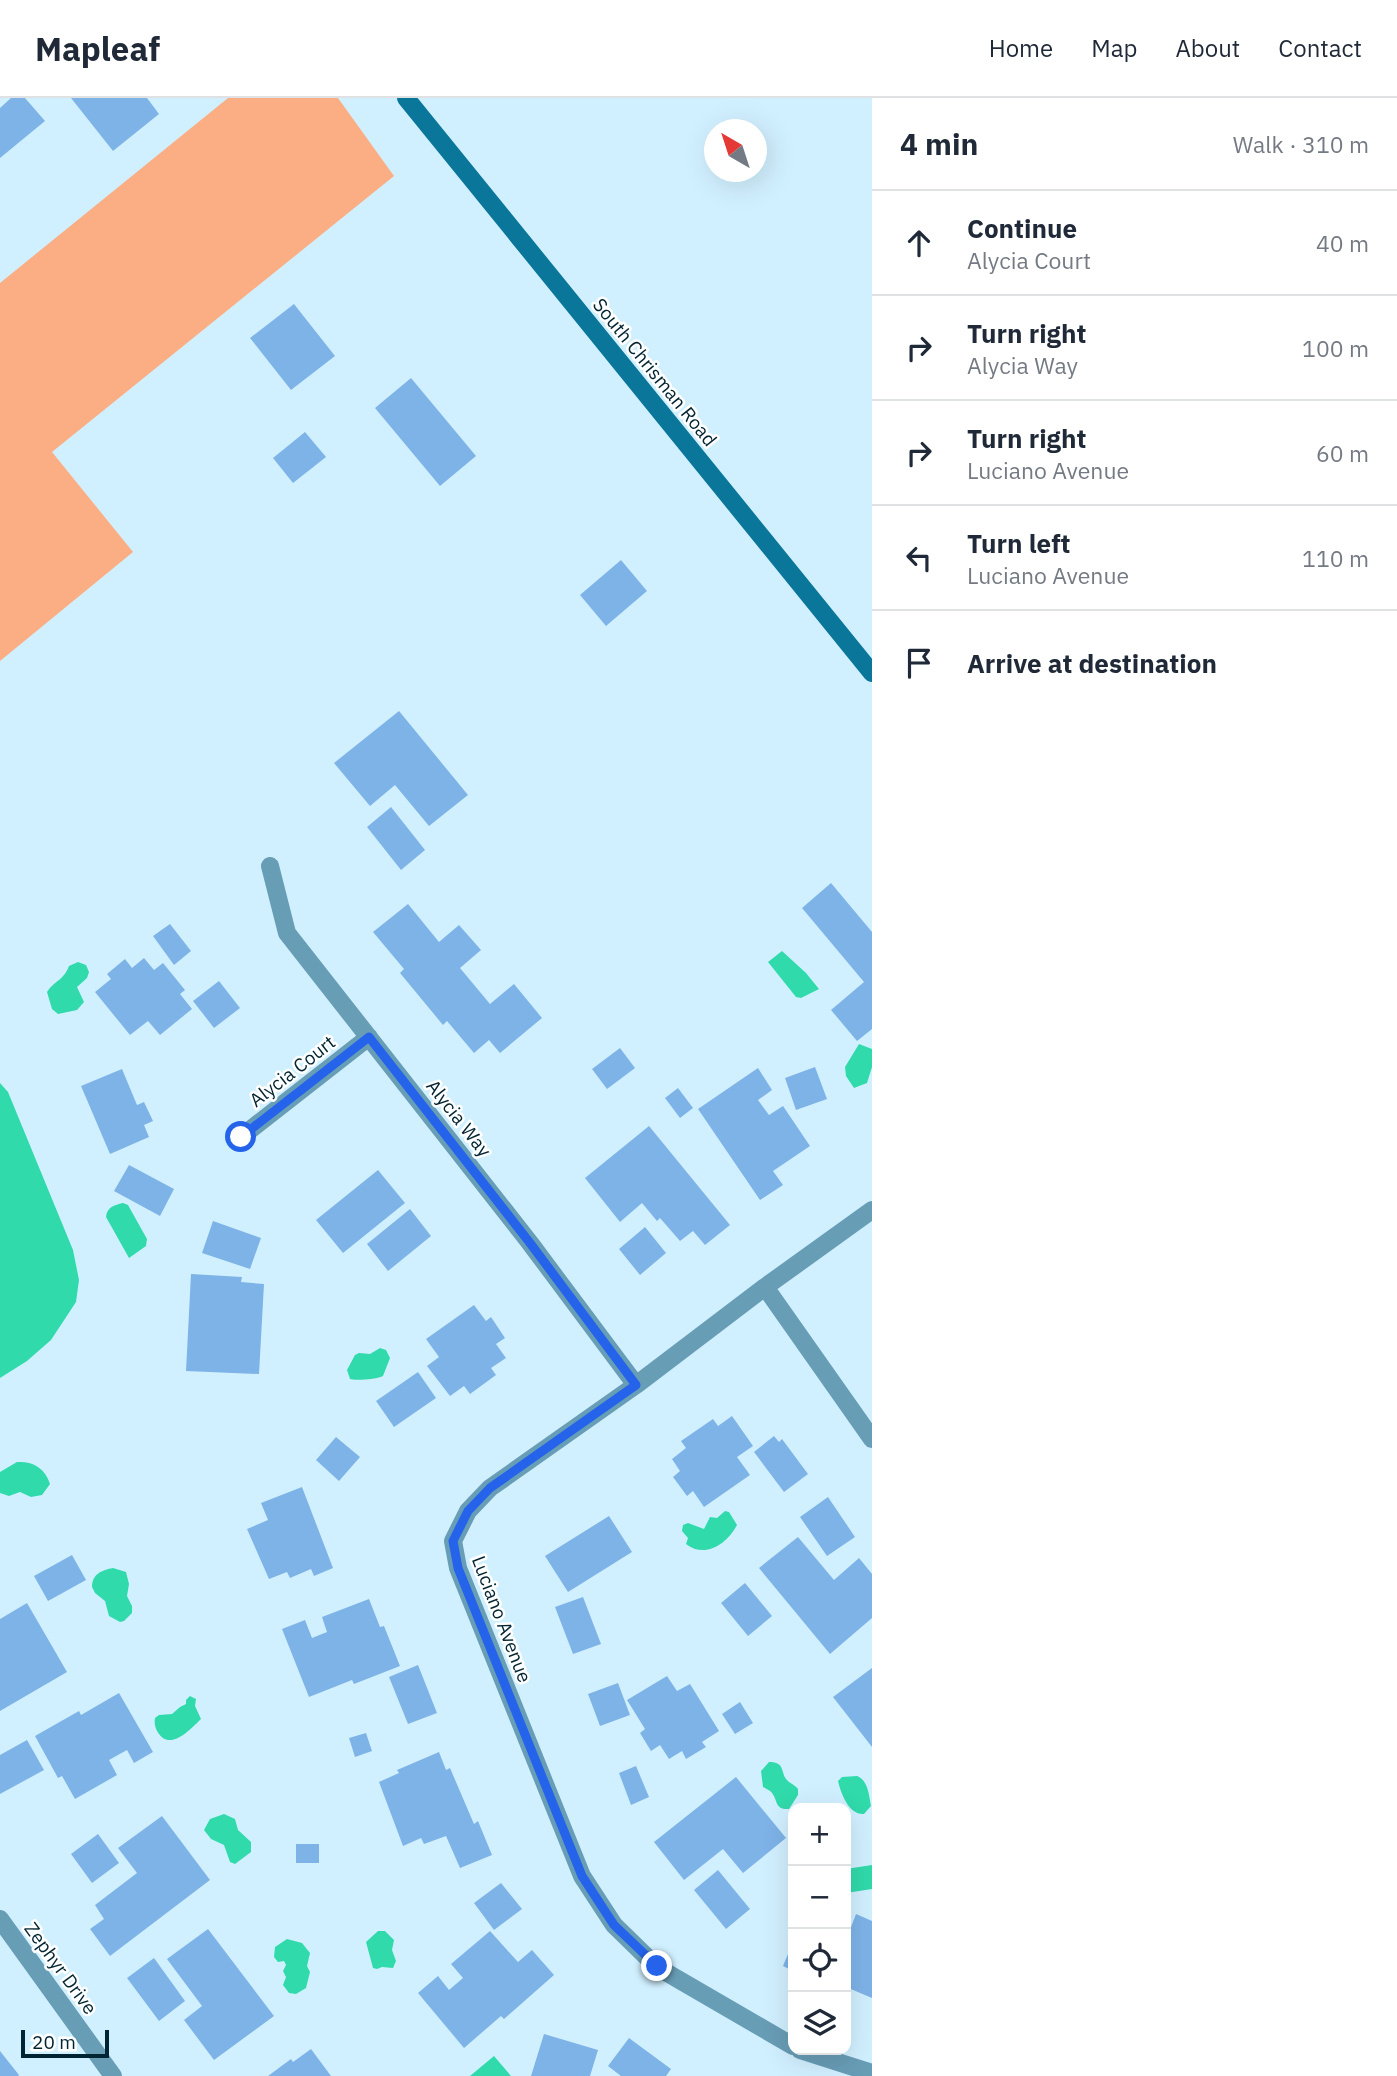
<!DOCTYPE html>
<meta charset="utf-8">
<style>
body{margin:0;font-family:"IBM Plex Sans",sans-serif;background:#f6f6f7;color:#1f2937}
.controls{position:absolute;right:21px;bottom:21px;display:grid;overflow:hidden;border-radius:14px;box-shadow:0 7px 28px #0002}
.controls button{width:63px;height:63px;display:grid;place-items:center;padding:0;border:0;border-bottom:2px solid #e0e1e3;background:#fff;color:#1f2937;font:35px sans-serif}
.compass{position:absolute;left:704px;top:21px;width:63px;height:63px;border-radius:50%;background:#fff;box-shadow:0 7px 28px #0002;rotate:321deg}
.scale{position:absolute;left:21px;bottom:18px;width:88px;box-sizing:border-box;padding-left:7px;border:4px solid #012432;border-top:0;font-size:19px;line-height:24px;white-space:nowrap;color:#012432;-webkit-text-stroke:5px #fff;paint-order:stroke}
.stop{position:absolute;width:21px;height:21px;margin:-16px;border:5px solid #2563eb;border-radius:50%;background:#fff}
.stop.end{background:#2563eb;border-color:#fff;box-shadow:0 2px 7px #0008}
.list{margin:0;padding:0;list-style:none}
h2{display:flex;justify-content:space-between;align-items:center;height:91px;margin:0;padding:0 28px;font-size:30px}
h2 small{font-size:23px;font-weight:400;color:#747a83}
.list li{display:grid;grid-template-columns:46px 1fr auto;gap:21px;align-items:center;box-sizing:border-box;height:105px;padding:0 28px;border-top:2px solid #e0e1e3}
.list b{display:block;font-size:26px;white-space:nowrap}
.list p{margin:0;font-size:23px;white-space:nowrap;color:#747a83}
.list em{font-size:23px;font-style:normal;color:#747a83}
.icon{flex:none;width:38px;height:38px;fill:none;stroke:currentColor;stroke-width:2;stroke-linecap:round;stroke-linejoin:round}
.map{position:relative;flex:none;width:872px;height:1978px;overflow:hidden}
header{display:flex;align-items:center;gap:42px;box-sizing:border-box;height:98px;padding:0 35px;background:#fff;border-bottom:2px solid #e0e1e3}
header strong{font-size:33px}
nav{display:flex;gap:38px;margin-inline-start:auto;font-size:24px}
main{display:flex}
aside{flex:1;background:#fff}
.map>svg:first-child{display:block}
.green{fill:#fbad84}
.water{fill:#30daaa}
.building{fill:#7eb3e8}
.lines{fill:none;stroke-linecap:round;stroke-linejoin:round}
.street{stroke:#689db6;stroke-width:18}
.secondary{stroke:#0a769a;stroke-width:18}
.route{stroke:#2563eb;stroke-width:9}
.labels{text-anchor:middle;stroke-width:5;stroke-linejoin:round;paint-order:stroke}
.street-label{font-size:19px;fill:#012432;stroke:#fff}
</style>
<header>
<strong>Mapleaf</strong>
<nav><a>Home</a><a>Map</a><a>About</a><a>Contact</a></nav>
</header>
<main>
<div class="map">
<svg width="872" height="1978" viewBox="0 0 872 1978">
<rect width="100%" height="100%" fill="#d1f0ff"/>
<!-- green -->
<path class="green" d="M228 0H338L394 78 52 354 133 454 0 563V185Z"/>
<!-- water -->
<path class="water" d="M782 853 806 875 819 891 801 900 796 899 768 864Z
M78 864 86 867 89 874 87 880 77 889 84 904 77 912 58 916 52 911 47 894C55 882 63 883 69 868Z
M859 946 872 951V969L867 985 854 990 846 978 845 969Z
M0 985 8 994 73 1152 79 1182 76 1204 51 1242 27 1263 0 1280Z
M123 1105 128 1107 147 1141 146 1148 129 1160 106 1119C107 1109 114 1107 123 1105Z
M380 1250 386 1252 390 1260 383 1278C378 1281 355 1283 350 1281L347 1272 355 1257 359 1255 370 1256Z
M17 1364C33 1363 45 1370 50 1386L42 1397 31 1399 20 1394 9 1398 0 1395V1374Z
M725 1413 729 1414 737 1427C727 1446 705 1461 686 1446L688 1440 682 1433 683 1427 688 1425 704 1431 710 1419 717 1420Z
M113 1470 126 1474 129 1486 127 1498 132 1508V1515L124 1523 120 1524 109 1518 105 1503 95 1495 92 1489C92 1476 102 1472 113 1470Z
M190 1598 196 1601 195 1608 201 1621C192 1630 171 1653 159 1636 155 1631 154 1626 155 1620L159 1617 172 1616 180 1609 186 1606V1602Z
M769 1664C787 1664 779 1676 789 1684 792 1686 796 1688 798 1691V1697L789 1711C775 1712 778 1703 772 1695 770 1692 766 1691 763 1689L761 1673Z
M857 1678C868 1682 869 1697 871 1708L864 1716C849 1717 841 1696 838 1683L842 1679Z
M224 1716 235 1721 238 1732 251 1744V1754L235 1766 230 1764 224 1747 211 1741 204 1732 210 1721Z
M872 1767V1791L846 1795V1771Z
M378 1833H385L394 1842 392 1852 396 1863 393 1870 382 1869 377 1871 373 1870 366 1844Z
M287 1841 302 1845 310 1855 307 1868 310 1874 306 1890 296 1896 289 1895 283 1887 286 1879 283 1873 286 1867 284 1863 278 1864 274 1859 275 1849Z
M494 1958 511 1978H470Z"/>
<!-- building -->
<path class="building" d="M11 0H25L45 23 0 60V10Z
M71 0H147L159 16 113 53Z
M294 206 335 258 291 292 250 240Z
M411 280 476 358 440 388 375 310Z
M305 334 326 359 293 385 273 360Z
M621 462 647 493 606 528 580 497Z
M399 613 468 697 429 728 395 687 370 708 334 665Z
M391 709 425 752 401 772 367 729Z
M831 785 872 834V931L857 943 831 912 864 884 802 810Z
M408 806 439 844 459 827 481 852 460 870 490 906 514 886 542 920 500 955 489 942 474 955 447 923 443 927 400 875 404 871 373 834Z
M170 826 191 853 174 867 153 838Z
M144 860 154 872 163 865 185 892 180 896 192 911 160 937 148 923 130 937 95 894 111 881 107 876 125 861 132 870Z
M219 883 240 910 214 930 193 903Z
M620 950 635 970 607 991 592 971Z
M815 969 827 1001 796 1012 785 980Z
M758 970 772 992 758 1002 769 1017 783 1008 810 1048 773 1073 783 1087 760 1102 698 1011Z
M122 971 137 1007 144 1004 153 1023 144 1027 149 1039 110 1056 81 988Z
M678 990 693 1010 680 1020 665 1000Z
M649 1028 730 1127 705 1147 693 1133 680 1143 660 1120 657 1123 642 1105 620 1124 585 1080Z
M129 1067 174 1091 160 1118 114 1093Z
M378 1072 405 1105 343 1155 316 1122Z
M410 1111 431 1138 388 1173 367 1146Z
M213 1123 261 1140 250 1171 202 1155Z
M645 1129 666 1155 640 1177 619 1151Z
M191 1176 242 1179 241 1184 264 1186 259 1276 186 1273Z
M474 1207 486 1223 491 1219 505 1240 496 1246 506 1260 491 1270 496 1277 470 1296 464 1288 450 1298 427 1268 439 1259 426 1241Z
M418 1274 436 1300 394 1329 376 1303Z
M732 1318 753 1348 737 1359 750 1377 704 1409 693 1393 687 1398 673 1379 680 1373 672 1361 686 1350 681 1343 713 1321 718 1328Z
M774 1338 779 1344 782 1341 808 1376 784 1394 754 1354Z
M336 1339 360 1359 339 1383 316 1362Z
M302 1389 333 1470 314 1478 311 1471 290 1480 287 1474 269 1481 247 1431 268 1422 261 1405Z
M828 1399 855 1439 827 1458 800 1419Z
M609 1418 632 1454 568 1494 545 1458Z
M798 1439 834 1482 859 1460 872 1476V1520L830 1556 759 1470Z
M72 1457 86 1482 48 1503 34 1478Z
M745 1485 772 1518 748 1538 721 1505Z
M583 1499 601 1546 573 1556 555 1509Z
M369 1501 380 1529 384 1528 400 1568 354 1586 352 1582 309 1599 282 1531 305 1522 312 1540 327 1534 322 1519Z
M27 1505 67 1574 0 1613V1521Z
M418 1567 437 1615 408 1626 389 1579Z
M872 1570V1649L833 1599Z
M667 1578 677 1593 690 1586 719 1633 702 1644 706 1649 686 1661 682 1653 669 1661 660 1647 651 1653 640 1635 645 1631 627 1602Z
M618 1585 630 1617 600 1628 588 1596Z
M119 1595 153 1654 134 1665 127 1652 109 1662 117 1677 75 1701 62 1678 58 1680 35 1638 79 1613 81 1617Z
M740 1604 753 1625 735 1636 722 1616Z
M366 1635 372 1653 355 1659 349 1640Z
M27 1642 44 1672 0 1696V1657Z
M439 1654 446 1672 450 1670 474 1726 478 1723 492 1757 460 1770 446 1738 424 1746 421 1740 403 1748 379 1684 399 1675 397 1672Z
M636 1668 649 1699 631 1707 619 1675Z
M736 1679 786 1740 743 1775 723 1751 684 1782 654 1744Z
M162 1718 210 1782 110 1858 90 1831 104 1821 95 1807 137 1775 118 1750Z
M98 1736 119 1765 92 1785 71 1756Z
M296 1746H319V1765H296Z
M718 1772 750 1811 726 1831 694 1792Z
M501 1785 522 1811 494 1832 474 1805Z
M856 1816 872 1823V1900L846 1889V1836L848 1837Z
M208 1831 274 1918 214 1962 184 1922 202 1908 167 1861Z
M490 1833 518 1864 532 1852 554 1877 504 1921 501 1918 464 1950 418 1895 438 1878 449 1892 463 1880 451 1866Z
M793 1844V1873L783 1868Z
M154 1860 185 1903 159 1923 127 1880Z
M544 1936 598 1952 590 1978H531Z
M629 1940 671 1971 666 1978H621L608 1968Z
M311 1951 331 1978H268L291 1961 293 1964Z
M0 1953 19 1977 18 1978H0Z"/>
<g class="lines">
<!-- street -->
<path class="street" d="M270 768 287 835 530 1145 636 1287
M241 1039 369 939
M765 1189 872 1341
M0 1821 113 1978
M793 1948 657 1869 614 1827 582 1778 458 1470 453 1443 468 1413 490 1390 636 1287 765 1189 872 1112
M800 1952 872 1975"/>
<!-- secondary -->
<path class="secondary" d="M406 0 872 575"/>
</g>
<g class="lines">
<!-- route -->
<path class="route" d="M241 1039 369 939 530 1145 636 1287 490 1390 468 1413 453 1443 458 1470 582 1778 614 1827 657 1868"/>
</g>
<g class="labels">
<!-- street labels -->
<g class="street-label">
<text transform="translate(655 274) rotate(51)" y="7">South Chrisman Road</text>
<text transform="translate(292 973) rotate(-38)" y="7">Alycia Court</text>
<text transform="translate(459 1020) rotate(52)" y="7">Alycia Way</text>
<text transform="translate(502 1521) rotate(69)" y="7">Luciano Avenue</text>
<text transform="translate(61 1870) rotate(54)" y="7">Zephyr Drive</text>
</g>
</g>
</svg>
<div class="controls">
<button>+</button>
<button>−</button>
<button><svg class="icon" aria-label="locate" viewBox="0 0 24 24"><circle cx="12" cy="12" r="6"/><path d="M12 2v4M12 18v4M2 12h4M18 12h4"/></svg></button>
<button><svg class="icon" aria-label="layers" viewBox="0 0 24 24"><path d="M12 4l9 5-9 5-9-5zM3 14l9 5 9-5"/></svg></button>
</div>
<svg class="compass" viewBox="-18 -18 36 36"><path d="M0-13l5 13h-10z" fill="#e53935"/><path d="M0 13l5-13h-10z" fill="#747a83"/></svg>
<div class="scale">20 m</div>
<div class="stop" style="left:241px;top:1039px"></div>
<div class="stop end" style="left:657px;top:1868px"></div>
</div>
<aside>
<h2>4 min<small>Walk · 310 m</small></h2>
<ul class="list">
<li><svg class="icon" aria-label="ahead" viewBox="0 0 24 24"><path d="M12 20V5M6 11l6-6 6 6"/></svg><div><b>Continue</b><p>Alycia Court</p></div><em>40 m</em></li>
<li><svg class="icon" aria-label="right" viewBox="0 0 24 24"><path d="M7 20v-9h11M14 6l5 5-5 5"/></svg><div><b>Turn right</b><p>Alycia Way</p></div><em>100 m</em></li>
<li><svg class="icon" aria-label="right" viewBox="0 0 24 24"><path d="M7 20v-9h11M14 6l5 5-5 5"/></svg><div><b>Turn right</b><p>Luciano Avenue</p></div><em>60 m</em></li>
<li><svg class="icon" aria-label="left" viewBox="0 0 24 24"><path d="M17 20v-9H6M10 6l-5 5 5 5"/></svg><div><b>Turn left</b><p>Luciano Avenue</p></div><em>110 m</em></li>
<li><svg class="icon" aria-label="arrive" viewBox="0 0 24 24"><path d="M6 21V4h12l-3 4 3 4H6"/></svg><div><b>Arrive at destination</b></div></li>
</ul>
</aside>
</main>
